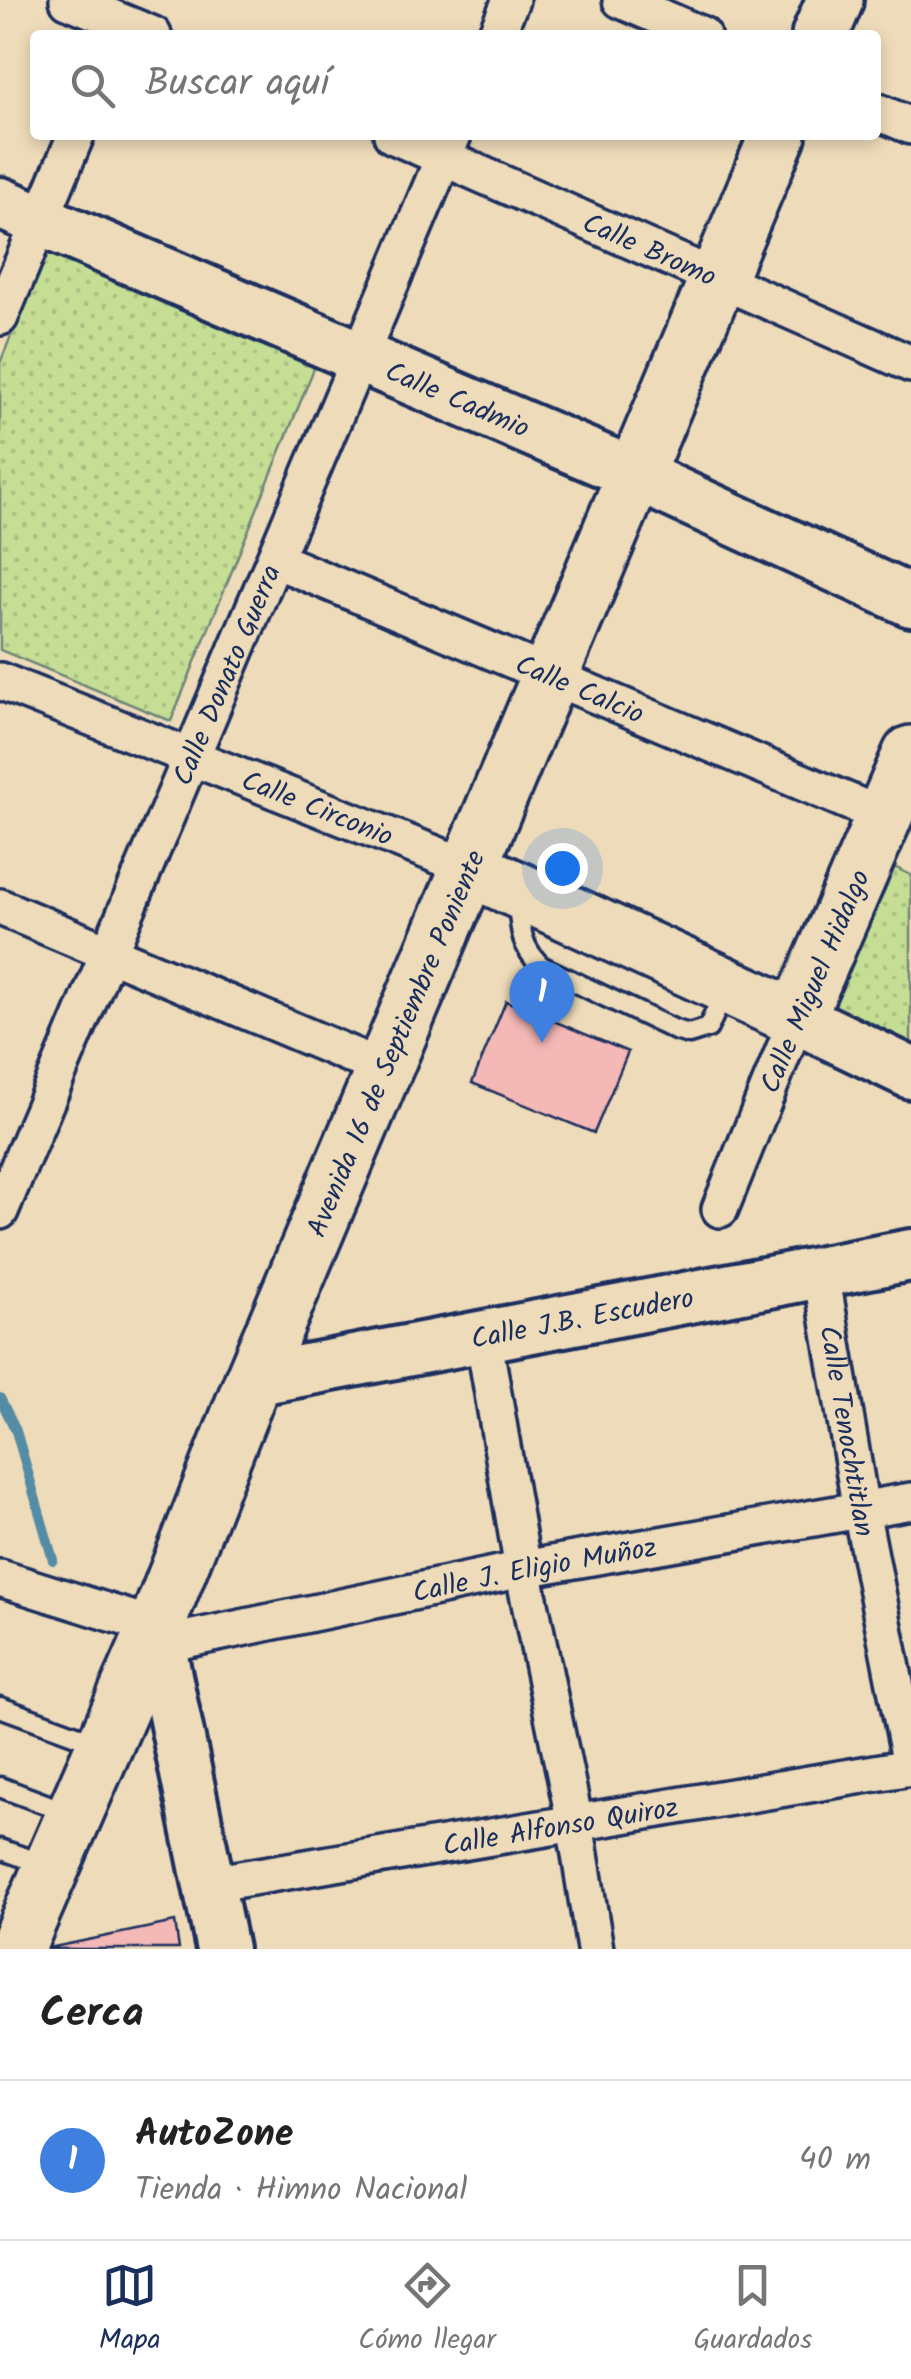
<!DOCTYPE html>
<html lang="es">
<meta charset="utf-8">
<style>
body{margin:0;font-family:Kalam,sans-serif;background:#f2f2f2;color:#222}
.you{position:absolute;left:562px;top:868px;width:35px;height:35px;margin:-25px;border:8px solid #fff;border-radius:50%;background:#1a73e8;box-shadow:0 0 0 15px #1a73e833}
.badge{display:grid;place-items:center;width:65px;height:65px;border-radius:50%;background:#1b2f5e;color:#fff;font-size:32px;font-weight:700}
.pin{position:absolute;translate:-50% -82px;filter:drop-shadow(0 2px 5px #0008)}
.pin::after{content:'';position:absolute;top:52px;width:35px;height:30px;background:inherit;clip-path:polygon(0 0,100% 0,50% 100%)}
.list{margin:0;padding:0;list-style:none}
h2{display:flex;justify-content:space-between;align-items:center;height:130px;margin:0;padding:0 40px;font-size:42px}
h2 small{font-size:32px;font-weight:400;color:#767676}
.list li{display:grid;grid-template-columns:65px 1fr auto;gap:30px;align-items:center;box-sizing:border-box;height:160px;padding:0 40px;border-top:2px solid #e0e0e0}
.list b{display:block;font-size:38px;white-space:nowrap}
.list p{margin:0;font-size:32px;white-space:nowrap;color:#767676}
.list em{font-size:32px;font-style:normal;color:#767676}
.icon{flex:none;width:55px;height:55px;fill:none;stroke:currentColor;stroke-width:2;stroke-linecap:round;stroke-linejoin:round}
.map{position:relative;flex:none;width:911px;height:1949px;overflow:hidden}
.search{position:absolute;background:#fff;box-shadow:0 5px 15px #0003;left:30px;right:30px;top:30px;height:110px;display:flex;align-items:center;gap:25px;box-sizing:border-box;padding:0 35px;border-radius:10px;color:#767676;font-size:38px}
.sheet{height:290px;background:#fff}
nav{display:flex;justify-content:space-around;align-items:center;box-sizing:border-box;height:140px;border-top:2px solid #e0e0e0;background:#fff;font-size:28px;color:#767676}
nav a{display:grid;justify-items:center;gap:5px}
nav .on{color:#1b2f5e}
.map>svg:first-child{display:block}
.park{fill:url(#park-dots);stroke:#708679;stroke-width:2.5}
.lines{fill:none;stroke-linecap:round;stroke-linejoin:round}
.stream{stroke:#538ca4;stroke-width:10}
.building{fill:#f4b8b6;stroke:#1b2f5e;stroke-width:2.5}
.lane-casing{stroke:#1b2f5e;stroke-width:25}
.street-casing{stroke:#1b2f5e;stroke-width:42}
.secondary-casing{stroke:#1b2f5e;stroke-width:58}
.primary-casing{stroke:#1b2f5e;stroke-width:62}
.lane{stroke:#eedbb9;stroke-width:18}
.street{stroke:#eedbb9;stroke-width:35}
.secondary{stroke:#eedbb9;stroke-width:50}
.primary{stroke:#eedbb9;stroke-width:55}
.labels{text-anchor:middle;stroke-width:8;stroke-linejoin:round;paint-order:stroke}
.street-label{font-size:28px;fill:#1b2f5e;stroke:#eedbb9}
</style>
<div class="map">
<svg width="911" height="1949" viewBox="0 0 911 1949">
<defs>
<pattern id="park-dots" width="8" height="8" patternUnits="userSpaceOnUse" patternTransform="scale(2.5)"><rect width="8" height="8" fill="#c5de94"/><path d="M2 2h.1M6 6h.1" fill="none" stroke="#a9bf82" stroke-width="1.8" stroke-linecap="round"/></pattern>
</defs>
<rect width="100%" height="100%" fill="#eedbb9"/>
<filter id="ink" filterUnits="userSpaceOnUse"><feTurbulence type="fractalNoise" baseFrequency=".01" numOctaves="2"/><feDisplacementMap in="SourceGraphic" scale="20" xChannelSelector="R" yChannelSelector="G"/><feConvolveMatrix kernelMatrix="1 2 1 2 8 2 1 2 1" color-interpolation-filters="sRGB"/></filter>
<g filter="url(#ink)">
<!-- park -->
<path class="park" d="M46 250 317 361 171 721 0 650V363Z
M890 865 911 875V1044L820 1008Z"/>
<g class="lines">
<!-- stream -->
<path class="stream" d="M0 1398 16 1431 53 1560"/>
</g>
<!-- building -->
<path class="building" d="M506 1001 628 1052 594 1133 472 1083Z
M175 1922 179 1949H44Z"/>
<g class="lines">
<defs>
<path id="lane" d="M518 900C520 927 520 946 541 966L675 1030 689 1034 708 1028 726 989
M0 1707 98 1743
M0 1787 69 1813
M0 1849 46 1865"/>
<g id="street">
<path d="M68 0 153 35"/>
<path d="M621 0 702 35"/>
<path d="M496 35 511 0"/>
<path d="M876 111 911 126"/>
<path id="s1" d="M392 135 911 364"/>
<path d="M0 317 76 135"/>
<path id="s2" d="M276 560 885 817"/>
<path id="s3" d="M0 681 470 868"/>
<path d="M0 907 384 1069"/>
<path d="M720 1209 797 1018"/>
<path id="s4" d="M0 1211 453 135"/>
<path id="s5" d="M821 1273 861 1510 911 1765"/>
<path d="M483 1335 523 1569 575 1823 595 1949"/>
<path d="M0 1578 156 1627"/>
<path id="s6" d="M160 1645 523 1569 911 1501"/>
<path id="s7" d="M210 1884 911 1767"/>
</g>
<g id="secondary">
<path id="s8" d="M0 203 634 474 911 601"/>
<path d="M797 1018 911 1073"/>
<path id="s9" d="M253 1380 911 1255"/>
<path d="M156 1627 222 1949"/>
</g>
<g id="primary">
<path d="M820 35 835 0"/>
<path d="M470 868 797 1018 911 754"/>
<path id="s10" d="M16 1949 156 1627 253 1380 778 135"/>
</g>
</defs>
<!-- lane casing -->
<use href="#lane" class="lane-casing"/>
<!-- street casing -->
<use href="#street" class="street-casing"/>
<!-- secondary casing -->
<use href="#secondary" class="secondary-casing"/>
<!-- primary casing -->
<use href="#primary" class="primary-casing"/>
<!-- lane -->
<use href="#lane" class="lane"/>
<!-- street -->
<use href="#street" class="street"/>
<!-- secondary -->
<use href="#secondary" class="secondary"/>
<!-- primary -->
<use href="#primary" class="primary"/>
</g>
</g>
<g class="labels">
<!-- street labels -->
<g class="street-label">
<text dy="10" stroke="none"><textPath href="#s1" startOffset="282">Calle Bromo</textPath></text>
<text dy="10" stroke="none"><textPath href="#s8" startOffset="498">Calle Cadmio</textPath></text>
<text dy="10" stroke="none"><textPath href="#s4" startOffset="582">Calle Donato Guerra</textPath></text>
<text dy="10" stroke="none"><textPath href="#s2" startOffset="330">Calle Calcio</textPath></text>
<text dy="10" stroke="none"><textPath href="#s3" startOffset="342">Calle Circonio</textPath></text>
<text transform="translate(814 981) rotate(-67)" y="10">Calle Miguel Hidalgo</text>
<text dy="10" stroke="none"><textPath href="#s10" startOffset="982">Avenida 16 de Septiembre Poniente</textPath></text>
<text dy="10" stroke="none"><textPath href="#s9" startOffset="335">Calle J.B. Escudero</textPath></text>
<text dy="10" stroke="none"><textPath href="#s5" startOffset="160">Calle Tenochtitlan</textPath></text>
<text dy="10" stroke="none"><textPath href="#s6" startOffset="382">Calle J. Eligio Muñoz</textPath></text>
<text dy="10" stroke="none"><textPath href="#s7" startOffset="355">Calle Alfonso Quiroz</textPath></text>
</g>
</g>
</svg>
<div class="you"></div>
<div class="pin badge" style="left:542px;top:1043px;background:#3f7fe0">1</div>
<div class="search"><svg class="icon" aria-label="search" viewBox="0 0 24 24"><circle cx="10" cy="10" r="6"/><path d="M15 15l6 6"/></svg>Buscar aquí</div>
</div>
<section class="sheet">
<h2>Cerca<small></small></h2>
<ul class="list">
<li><span class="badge" style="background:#3f7fe0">1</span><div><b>AutoZone</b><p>Tienda · Himno Nacional</p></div><em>40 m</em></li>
</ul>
</section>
<nav>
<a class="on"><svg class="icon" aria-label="map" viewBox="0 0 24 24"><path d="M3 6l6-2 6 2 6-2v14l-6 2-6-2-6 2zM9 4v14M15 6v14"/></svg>Mapa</a>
<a><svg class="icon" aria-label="directions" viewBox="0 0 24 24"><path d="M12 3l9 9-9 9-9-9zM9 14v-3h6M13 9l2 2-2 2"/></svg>Cómo llegar</a>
<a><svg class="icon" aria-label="saved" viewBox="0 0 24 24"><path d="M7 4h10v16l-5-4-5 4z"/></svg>Guardados</a>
</nav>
